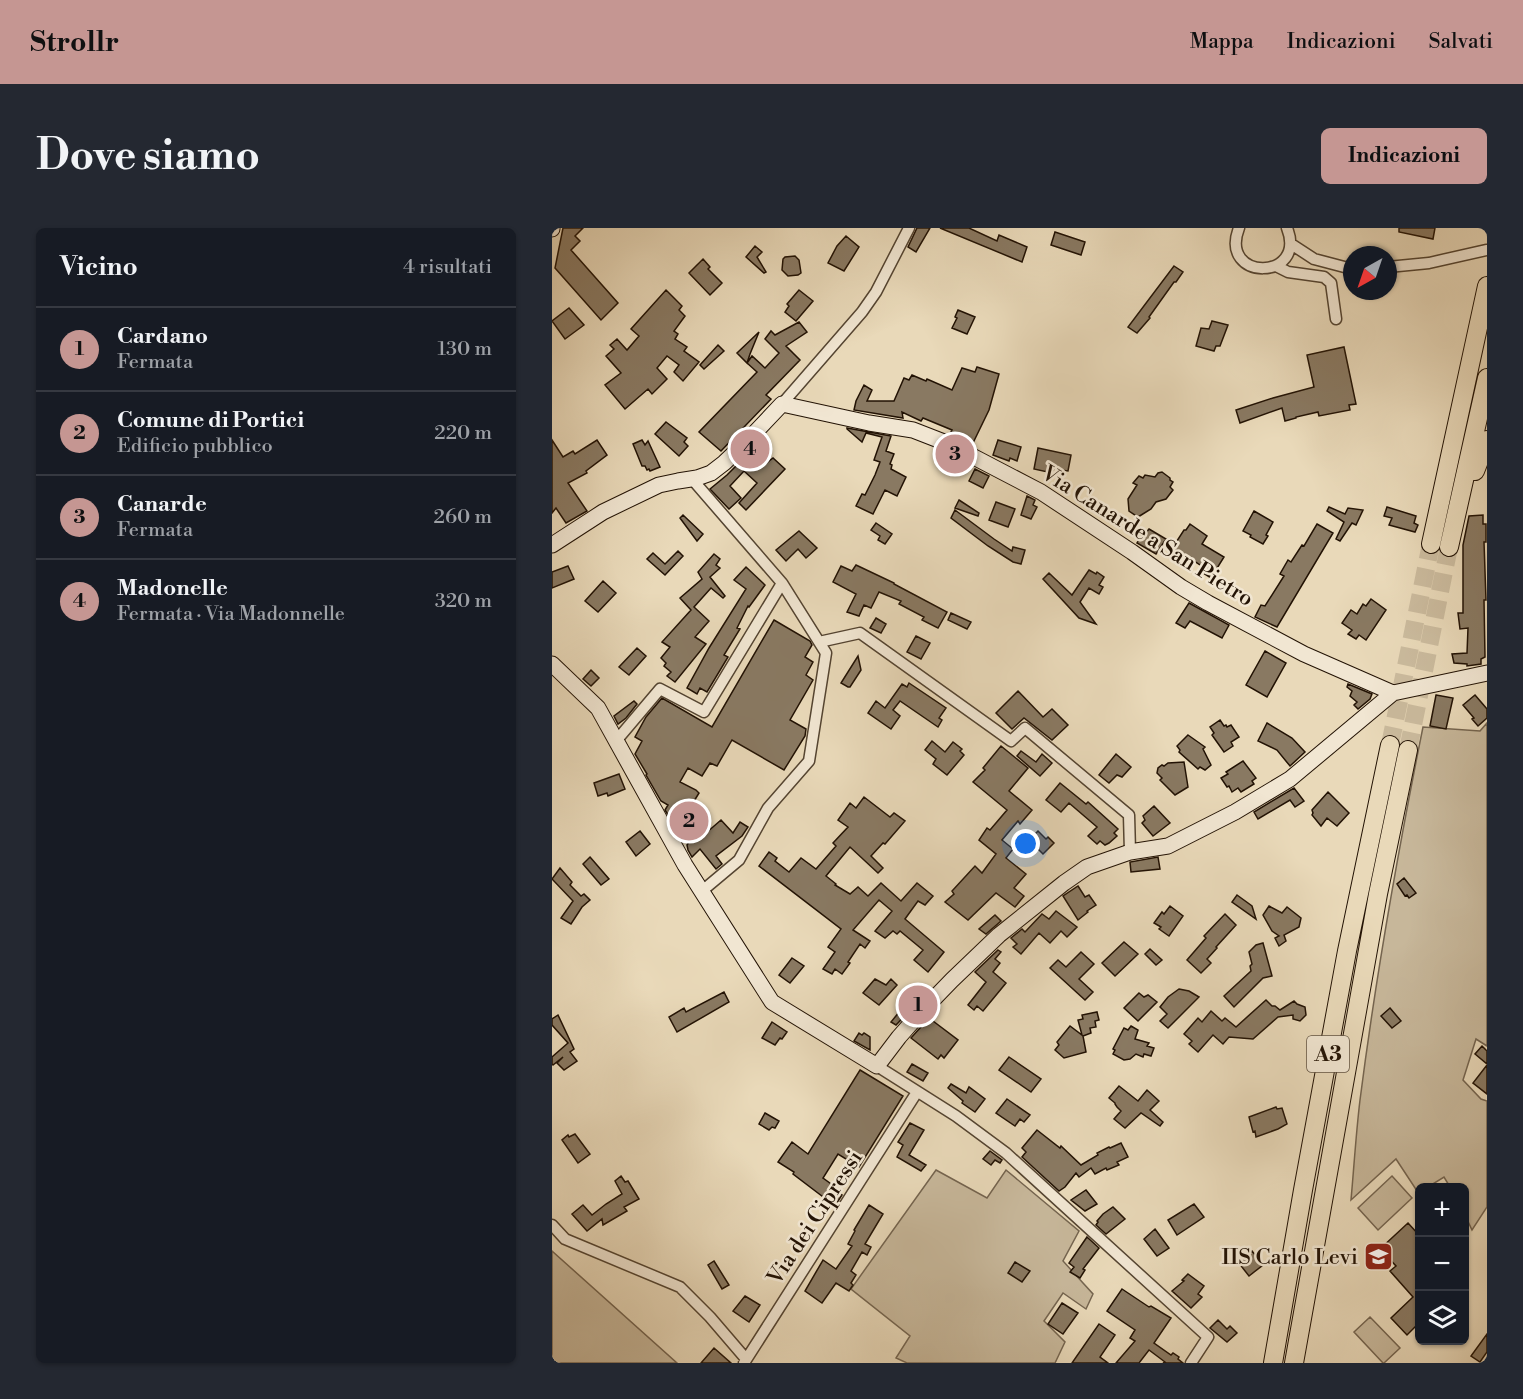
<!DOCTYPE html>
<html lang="it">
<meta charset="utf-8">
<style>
body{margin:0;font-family:"Libre Bodoni",serif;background:#242831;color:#f1f3f6}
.controls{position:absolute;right:18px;bottom:18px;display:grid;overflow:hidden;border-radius:9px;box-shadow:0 2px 4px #0004}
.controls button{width:54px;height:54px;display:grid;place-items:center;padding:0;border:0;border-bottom:2px solid #363941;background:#171b24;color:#f1f3f6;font:30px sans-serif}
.compass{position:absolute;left:791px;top:18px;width:54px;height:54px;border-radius:50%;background:#171b24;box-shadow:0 2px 4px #0004;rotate:220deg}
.you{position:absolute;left:474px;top:616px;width:21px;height:21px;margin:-15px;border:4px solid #fff;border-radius:50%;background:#1a73e8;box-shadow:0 0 0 9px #1a73e833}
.badge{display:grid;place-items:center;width:39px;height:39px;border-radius:50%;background:#c59692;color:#111;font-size:20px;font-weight:700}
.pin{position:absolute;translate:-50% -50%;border:3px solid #fff;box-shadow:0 2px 6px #0006}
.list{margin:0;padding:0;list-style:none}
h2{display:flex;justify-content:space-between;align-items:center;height:78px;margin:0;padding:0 24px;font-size:26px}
h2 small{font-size:20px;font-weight:400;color:#9ea1a6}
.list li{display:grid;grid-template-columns:39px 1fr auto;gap:18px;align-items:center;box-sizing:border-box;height:84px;padding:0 24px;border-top:2px solid #363941}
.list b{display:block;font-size:22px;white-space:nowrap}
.list p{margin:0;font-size:20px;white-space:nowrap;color:#9ea1a6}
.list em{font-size:20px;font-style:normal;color:#9ea1a6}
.icon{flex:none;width:33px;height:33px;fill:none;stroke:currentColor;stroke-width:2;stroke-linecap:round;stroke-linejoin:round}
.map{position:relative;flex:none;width:935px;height:1135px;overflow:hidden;border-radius:9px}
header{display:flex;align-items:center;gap:36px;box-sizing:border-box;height:84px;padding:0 30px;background:#c59692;color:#111}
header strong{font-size:28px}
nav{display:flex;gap:33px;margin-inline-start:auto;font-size:21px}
.intro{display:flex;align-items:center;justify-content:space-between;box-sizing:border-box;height:144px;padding:0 36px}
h1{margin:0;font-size:42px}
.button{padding:15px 27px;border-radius:9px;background:#c59692;color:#111;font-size:21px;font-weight:700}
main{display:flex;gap:36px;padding:0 36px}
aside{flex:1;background:#171b24;border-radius:9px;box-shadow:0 2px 4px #0004}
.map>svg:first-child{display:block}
.green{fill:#c7b79a;stroke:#74644f;stroke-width:1.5}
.building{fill:#897962;stroke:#221204;stroke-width:1.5}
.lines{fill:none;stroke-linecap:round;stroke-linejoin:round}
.highway-tunnel{stroke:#cbbb9e;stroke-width:18;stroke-dasharray:18 9;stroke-linecap:butt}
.street-casing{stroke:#544431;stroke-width:13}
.secondary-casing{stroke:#221204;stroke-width:17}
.highway-casing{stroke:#221204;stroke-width:20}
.street{stroke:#f1e6d2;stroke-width:10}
.secondary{stroke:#f1e6d2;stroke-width:15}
.highway{stroke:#e9d9b9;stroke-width:18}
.labels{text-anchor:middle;stroke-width:5;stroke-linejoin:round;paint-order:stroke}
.shield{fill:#f1e6d2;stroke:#605242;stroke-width:1.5}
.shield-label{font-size:21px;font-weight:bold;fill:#221204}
.street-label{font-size:22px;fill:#221204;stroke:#f1e6d2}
.poi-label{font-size:22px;fill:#221204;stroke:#f1e6d2;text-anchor:end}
</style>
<header>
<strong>Strollr</strong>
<nav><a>Mappa</a><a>Indicazioni</a><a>Salvati</a></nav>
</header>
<div class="intro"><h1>Dove siamo</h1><a class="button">Indicazioni</a></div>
<main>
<aside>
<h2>Vicino<small>4 risultati</small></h2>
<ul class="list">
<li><span class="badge">1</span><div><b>Cardano</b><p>Fermata</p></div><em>130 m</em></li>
<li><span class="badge">2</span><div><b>Comune di Portici</b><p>Edificio pubblico</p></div><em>220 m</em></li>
<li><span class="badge">3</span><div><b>Canarde</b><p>Fermata</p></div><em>260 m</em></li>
<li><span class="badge">4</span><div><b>Madonelle</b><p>Fermata · Via Madonnelle</p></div><em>320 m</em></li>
</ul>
</aside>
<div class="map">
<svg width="935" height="1135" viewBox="0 0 935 1135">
<rect width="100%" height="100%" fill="#e9d9b9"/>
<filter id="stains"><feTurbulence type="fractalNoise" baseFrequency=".00333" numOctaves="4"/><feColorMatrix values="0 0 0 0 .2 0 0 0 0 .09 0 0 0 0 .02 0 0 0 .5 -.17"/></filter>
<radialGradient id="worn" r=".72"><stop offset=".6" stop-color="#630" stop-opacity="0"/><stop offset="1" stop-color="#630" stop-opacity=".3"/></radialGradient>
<!-- green -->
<path class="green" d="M935 495V818L924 811 911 852 929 871 935 873V979L920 1002 913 987 912 960 898 959 892 949 876 959 868 960 867 966 844 931 799 972C802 939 804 905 808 872 824 747 846 623 871 499L928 503Z
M384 942 435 970 454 942 527 1003 511 1033 541 1066 534 1081 511 1065 492 1093 513 1114 503 1135H355L344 1130 358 1108 299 1061Z
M840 948 860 970 826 1002 806 980Z
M0 1023 125 1135H0Z
M818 1089 848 1120 832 1135H831L802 1104Z"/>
<!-- building -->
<path class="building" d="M11 0H31L23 8 28 13 19 22 66 75 49 92 3 40Z
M365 0H378L364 24 356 19Z
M388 0H417L445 13 447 7 475 19 470 34Z
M847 0H883L881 11 847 4Z
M503 4 533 14 529 27 499 17Z
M294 8 307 19 292 43 276 35 285 18Z
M203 18 210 24 205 29 214 44 212 45 194 29Z
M243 28 247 32 249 45 246 47 236 48 230 42 231 31 233 29Z
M151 31 158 39 156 41 170 55 158 67 137 45Z
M622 38 631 44 624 54H622L597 89 598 90 585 105 576 99Z
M114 62 130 78 127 82 133 88 122 103 126 106 123 111 135 119 132 123 147 134 131 153 122 144 127 137 115 128 105 140 115 151 100 166 96 161 73 181 53 157 69 145 54 128 62 121 58 117 65 111 75 122 87 108 79 101Z
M247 62 261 73 244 93 233 84 237 78 235 76Z
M17 80 32 97 13 111 0 93Z
M406 82 423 89 415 106 400 100 405 90 403 89Z
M660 93 676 97 668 118H664L662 123 644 118 649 100 657 101Z
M247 94 255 104 234 118 248 132 214 167 219 171 169 223 147 204 205 144 195 135 200 128 213 140 227 125 213 111 219 103 223 107Z
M207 104 198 126 195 135 185 125Z
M166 117 172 123 152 141 148 137Z
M792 119 804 176 797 177 798 182 767 188 766 184 744 189V190L733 193 730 180 688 195 684 182 721 170 762 159 755 127Z
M425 139 447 146 437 182 420 217 398 206 400 202 371 190 369 193 350 184 351 190 302 182 304 173 312 157 320 162 315 173H342L352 150 357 152 360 147 374 153 375 151 400 162 410 140 423 144Z
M114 194 135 210 132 214 136 218 127 228 103 206Z
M295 200 339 208 334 223 342 226 338 236 340 237 339 241 354 249 345 268 333 262 321 286 304 278 310 266 313 267 323 247 328 234 322 232 330 209 314 205 310 214 295 201Z
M0 212 11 229 21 223 23 226 45 212 55 227 34 243 35 245 16 255 35 283 14 295 4 280 0 285Z
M90 212 93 217 96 213 108 239 98 243 97 241 95 242 93 238H90L81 216Z
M446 212 469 219 465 233 458 230 457 233 441 227Z
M486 220 519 227 516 243 502 241 500 245 482 241Z
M197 225 213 236 221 230 233 241 194 282 187 275 205 255 192 243 178 258 189 270 177 281 158 261 175 247Z
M423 241 437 248 431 260 417 253Z
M610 244 618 250V252L621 254 618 259 621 262 614 271 604 274 599 281 586 289 577 283 576 271 585 257 581 255 587 248 591 250 593 247 603 249 606 245Z
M475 268 483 272 481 277 485 279 479 291 469 287Z
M407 272 427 285 426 288 403 280Z
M444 274 463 281 456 299 437 292Z
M777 279 793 286 796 280 811 282 804 297 800 295 788 313 784 311 792 294 775 283Z
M835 279 864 288 862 295 866 297 863 304 837 297 840 290 832 288Z
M403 282 442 311 460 323 461 319 473 322 469 336 461 334 436 318 399 290Z
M702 283 721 294 714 307 716 308 711 316 698 309 699 307 691 303Z
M131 287 151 306 145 313 128 290Z
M931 287V296H934V314H932L934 372H932L933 429 929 431V436L915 438V436L902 435 900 426 915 425 916 400 908 401 906 385H911V317L917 288Z
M324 295 340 306 333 316 326 312 328 308 319 302Z
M638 296 655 308 650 316 672 329 659 350 648 343 651 339 621 319 632 302H634Z
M765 296 781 305 725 399 703 389 709 377 713 378 732 348 728 346 736 332 739 334 750 317 752 318Z
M597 301 614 311 604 326 585 315 591 305 593 306Z
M247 303 265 320 254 330 246 321 234 333 224 322Z
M126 323 131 328 113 347 95 331 101 325 113 336Z
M162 326 168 331 164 337 168 340 158 349 173 368 171 370 159 360 142 379 157 393 143 409 154 416 123 454 115 448 119 444 112 438 114 435 109 430 118 419 110 414 139 382 128 370 150 351 146 344Z
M304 337 342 355V356L395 384 386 400 370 392 372 389 347 376 349 373 327 364 319 380 312 377 307 388 295 384 304 366 281 354 289 338 300 343Z
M16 338 22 351 0 360V344Z
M194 339 213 357 197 379 196 378 185 400 188 401 172 427 176 429 155 464 148 460 145 466 135 460 157 420 194 361 182 352Z
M537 342 544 346 545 344 552 349 547 357 551 359 547 366 537 360 528 374 544 396 527 390 491 351 497 345 520 367Z
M51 353 64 365 46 384 33 373Z
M819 371 834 382 814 412 807 407 804 411 796 406 800 402 790 395 799 382 805 386 811 376 814 378Z
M637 375 677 397 670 410 638 393 633 400 624 395Z
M399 385 419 394 415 401 396 392Z
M324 390 334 396 329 405 318 400Z
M222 392 258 413 260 417 253 429 261 434 254 447 261 452 238 492 254 501 253 508 232 542 180 512 165 538 158 535 150 548 136 540 128 554 144 562 147 565 128 596 118 590 113 582 116 577 109 573 94 547 95 546 83 526 90 513 83 509 94 489 110 470 160 499Z
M364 408 378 415 369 431 355 424Z
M85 420 94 428 77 447 67 439Z
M713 423 734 435 715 469 694 457Z
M306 428 309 442 298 459H296L289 455Z
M39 442 47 450 39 458 31 451Z
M357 455 394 480 387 490 390 492 386 499 348 473 341 482 348 488 339 501 316 485 324 473 333 480 350 456 355 459Z
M796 456 820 466 818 471 806 481 802 477 805 474 798 468 800 463 795 459Z
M466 463 491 489 500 481 516 497 500 512 472 490 460 501 444 485Z
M884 467 901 470 894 501 878 498Z
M923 467 935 481V490L926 498 920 491 922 490 911 477Z
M82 473 85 476 74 490 66 496 62 488Z
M668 492 672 498 674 497 675 499 679 497 687 509 679 514 681 518 672 524 660 507 662 505 658 499Z
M715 495 740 510 753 524 738 538 725 522 706 513Z
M636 507 653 519 651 521 659 537 653 542 648 539 646 541 627 524 628 522 625 518Z
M380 513 393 524 401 514 410 521 408 523 412 527 395 547 381 536 384 531 373 522Z
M449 518 476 540 457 563 480 582 468 596 466 593 450 612 461 621 454 630 474 646 462 660 472 668 463 679 444 665 416 692 393 674 402 666 400 663 423 638 430 645 444 626 427 612 435 600 438 602 455 582 421 554 433 542 431 540Z
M469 523 484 534 490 526 500 535 488 548 465 528Z
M564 526 579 539 570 549 565 547 557 555 547 547Z
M691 533 704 550 700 553 702 556 689 564 686 560 680 564 677 558 675 559 669 550 676 546 674 544Z
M632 534 636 559 623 567 608 552 610 550 605 545 606 540 610 537 612 538 616 535Z
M67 546 73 561 56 568 55 565 46 568 42 555Z
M508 555 534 576 536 574 566 601 562 605 565 608 557 615 553 617 548 613 545 616 536 608 545 599 517 575 509 584 494 572Z
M742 560 752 573 743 579 738 572 706 591 702 584Z
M776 564 797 585 785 598 775 590 769 598 760 587 761 585 760 582Z
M312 569 338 589 342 585 353 593 333 616 331 615 319 628 331 640 326 645 298 619 274 648 284 656 283 657 298 666 306 659 316 668 329 655 349 673 365 655 381 668 373 677 366 673 353 691 392 724 376 744 362 732 371 722 348 703 345 706 341 703 333 710 323 703 340 683 327 672 301 702 318 713 313 720 308 716 296 734 298 735 290 746 283 741 280 746 271 741 283 724 276 719 289 701 207 638 217 624 225 630 223 633 237 644 249 630 264 641 284 618 281 615 296 599 286 592 298 575 304 580Z
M602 578 618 595 601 608 590 595 593 592 591 588Z
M169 592 181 605 188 594 196 599 190 608 164 628 170 636 164 641 148 621 140 629 136 622 135 617 143 606V605L149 599 154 605Z
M88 603 98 616 84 628 74 614Z
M486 603 494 611 496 609 502 615 491 626 477 612Z
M38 629 57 651 49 657 31 636Z
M606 629 608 641 579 644 578 634Z
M8 640 20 654 18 657 29 668 32 666 38 672 30 679 19 696 9 690 21 673 0 651Z
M852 650 864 665 857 670 855 667 853 668 845 656Z
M526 658 533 669 537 667 544 677 535 683 536 684 526 692 511 668Z
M685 667 700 678 704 691 680 674Z
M618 678 631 688 617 708 607 701 609 699 602 695 610 684 612 686Z
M717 678 730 685 735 679 749 690 747 699 732 707 734 713 727 718 723 710 727 708 720 703 711 687Z
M504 683 525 699 515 709 509 703 498 715 487 705 469 726 461 719 465 716 459 710 470 701 473 704 490 686 497 691Z
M673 686 684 697 664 719 665 720 655 731 659 735 649 745 635 732 654 710 652 708Z
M443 687 449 693 434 706 427 701Z
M572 714 586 726 563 748 550 735Z
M711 715 720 748 711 750 682 779 672 768 699 743 698 738 700 736 697 724 704 717Z
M598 721 610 732 604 737 593 726Z
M446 722 449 724 443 731 448 735 441 744 454 755 431 783 425 778 422 782 416 777 434 754 423 744Z
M529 724 542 736 527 751 541 764 533 772 498 740 506 732 514 739Z
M240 730 252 738 238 755 227 747Z
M323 751 334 757 339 751 345 757 327 777 311 765Z
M627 761 637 763 647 769 616 800 608 793 615 786 608 779 616 769Z
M172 764 177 774 125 804 117 789 132 780 134 784Z
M587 765 592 769 596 767 605 774 586 793 572 780Z
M357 772 363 777 344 797 339 794Z
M714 772 720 778H723L728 782 742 773 745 776 753 779 754 787 748 793 741 791V787L726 789 701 811 677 809 671 816 661 807 646 824 637 816 640 813 632 806 646 790 650 794 659 783 670 793 673 790 684 799Z
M838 780 849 793 840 800 829 788Z
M545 784 547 792 543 793 544 799 538 800 539 805 531 808 534 824 512 830 503 822 507 817 505 814 518 798 530 807 526 792 531 791 530 787Z
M6 787 22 821 18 824 25 833 12 842 5 835 11 829 1 837 0 836V829L16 815 0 797V791Z
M377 790 406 812 392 830 389 827 386 831 359 810Z
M220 794 235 804 230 811 228 810 223 817 210 810Z
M579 798 586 802 583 811 597 815 595 818 602 820 599 828 592 826 591 829 584 826 578 831 572 832 561 826 563 822 561 821 572 800 576 802Z
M307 805 310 807 312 805 318 809V822L302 813Z
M930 818 935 823V836L923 826Z
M457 829 489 851 479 864 447 842Z
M360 836 376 845 371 853 355 844Z
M935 837V866L921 855Z
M308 842 351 868 307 939 286 926 271 950 282 958 280 960 290 967 283 978 241 946 242 944 226 934 240 914 256 926Z
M399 856 414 865 417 859 433 871 423 884 410 875 411 873 396 860Z
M567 858 586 873 595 862 607 873 598 882 611 894 608 898 589 885 573 900 562 891 569 883 565 879 563 876V875L557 870Z
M455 871 478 887 472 894 468 891 463 898 444 885Z
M724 879 725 881 730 880 735 896 726 901 704 909 703 903 701 904 697 889Z
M213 885 227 893 223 900 220 899 217 902 207 896Z
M358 895 372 902 357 927 374 937 369 943 345 929 351 917 346 914Z
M485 902 508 920 509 918 529 937 546 927 545 925 557 919 558 920 569 915 576 929 565 934 567 937 555 942 554 940 543 946 539 940 527 949 524 945 513 959 507 963 470 929 474 924 470 920Z
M23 906 38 926 26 935 10 912 16 907 17 909Z
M438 923 450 932 448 935 443 932 439 937 431 931Z
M69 948 73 954 76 953 87 971 72 979 75 983 51 997 50 991 35 1003 20 986 31 977 40 987 54 976 70 966 63 953Z
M534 962 545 976 533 983 519 972Z
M642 976 652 989 625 1007 616 992Z
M317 977 331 986 313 1016 319 1019 315 1027 310 1024 299 1043 304 1047 299 1055 301 1057 297 1063 284 1055 270 1075 253 1063 271 1032 284 1041 300 1018 296 1016 303 1003 302 1002Z
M561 979 573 991 554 1006 544 997 546 994 545 993 551 986Z
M856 995 867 1007V1095L855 1107 839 1090 861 1069 838 1043 844 1038 828 1021Z
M603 1001 617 1020 605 1028 592 1011Z
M535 1009 547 1020 531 1041 533 1042 528 1050 518 1044 522 1039 517 1035Z
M700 1023 711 1037 697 1048 686 1034Z
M162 1033 177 1057 170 1061 156 1037Z
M463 1034 478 1043 470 1054 456 1045Z
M636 1046 652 1058 646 1066 650 1069 639 1080 620 1063 632 1053 630 1052Z
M570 1061 597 1079 599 1078 619 1090 602 1115 619 1127 621 1125 627 1129 626 1131 631 1135H611L613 1134 597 1122 587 1135H564L583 1113 578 1110 583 1102 555 1083Z
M193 1068 208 1077 197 1094 181 1083Z
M510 1075 526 1085 511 1106 496 1096Z
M666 1092 675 1101 678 1098 685 1105 675 1114 658 1100Z
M547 1096 563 1107 548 1129 556 1135H520Z
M935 1106V1124L928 1134 919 1128Z
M162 1120 179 1135H149Z"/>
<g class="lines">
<!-- highway-tunnel -->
<path class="highway-tunnel" d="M838 517 879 316
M856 522 897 319"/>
<defs>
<path id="street" d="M687 0C666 54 756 53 735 0
M739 16 762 31 800 41
M724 38 736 44 772 49 779 55 784 91
M836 39 877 35 934 22
M230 176 310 84 324 64 357 0
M140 251 230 355 274 425 257 533 216 580 187 632 150 663
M267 414 308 405 459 513 473 500 577 587 578 624
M64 513 108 461 152 484 230 355
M325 838 404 888 454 925 656 1109 639 1135
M0 997 13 1011 128 1059 158 1089 194 1131
M192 1135 365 864"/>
<path id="secondary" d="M0 1V0
M0 317 51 284 107 257 126 253 145 250 159 245 172 235 196 212 230 176 317 195 361 202 397 216 489 264 580 324 629 359 656 375 752 426 841 465
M0 436 46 480 133 637 220 774 325 838 347 809 369 784 400 752 447 707 512 655 535 639 578 624 616 618 683 584 738 551 841 465 935 445"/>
<path id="highway" d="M923 243 935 212
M879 316 935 58
M897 319 935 150
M721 1135 751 962 795 723 838 517
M742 1135 826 666 856 522"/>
</defs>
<!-- street casing -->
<use href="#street" class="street-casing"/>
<!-- secondary casing -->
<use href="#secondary" class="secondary-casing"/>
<!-- highway casing -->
<use href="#highway" class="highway-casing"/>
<!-- street -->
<use href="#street" class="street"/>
<!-- secondary -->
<use href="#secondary" class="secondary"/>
<!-- highway -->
<use href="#highway" class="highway"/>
</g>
<!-- icons -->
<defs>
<symbol id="school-square" viewBox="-11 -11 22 22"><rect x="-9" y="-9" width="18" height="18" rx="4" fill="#8f2418" stroke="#f1e6d2"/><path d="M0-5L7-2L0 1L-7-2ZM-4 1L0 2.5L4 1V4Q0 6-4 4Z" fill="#fff"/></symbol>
</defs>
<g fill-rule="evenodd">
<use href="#school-square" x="810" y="1012" width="33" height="33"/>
</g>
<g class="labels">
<!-- shield labels -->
<rect class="shield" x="755" y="808" width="42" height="36" rx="4.5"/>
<g class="shield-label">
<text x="776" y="833">A3</text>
</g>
<!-- street labels -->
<g class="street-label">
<text transform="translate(596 307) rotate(32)" y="8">Via Canarde a San Pietro</text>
<text transform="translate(262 989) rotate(-57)" y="8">Via dei Cipressi</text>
</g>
<!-- poi labels -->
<g class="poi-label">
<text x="806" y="1036">IIS Carlo Levi</text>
</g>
</g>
<rect width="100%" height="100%" filter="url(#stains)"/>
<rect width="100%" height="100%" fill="url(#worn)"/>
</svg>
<div class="controls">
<button>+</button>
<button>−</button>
<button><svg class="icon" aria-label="layers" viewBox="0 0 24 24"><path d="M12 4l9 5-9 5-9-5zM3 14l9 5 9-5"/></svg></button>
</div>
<svg class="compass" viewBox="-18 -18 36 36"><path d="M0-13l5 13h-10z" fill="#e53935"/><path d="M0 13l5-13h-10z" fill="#9ea1a6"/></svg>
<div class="you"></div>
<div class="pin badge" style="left:366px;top:777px">1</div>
<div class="pin badge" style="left:137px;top:593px">2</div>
<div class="pin badge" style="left:403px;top:226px">3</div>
<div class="pin badge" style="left:198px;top:221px">4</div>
</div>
</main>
